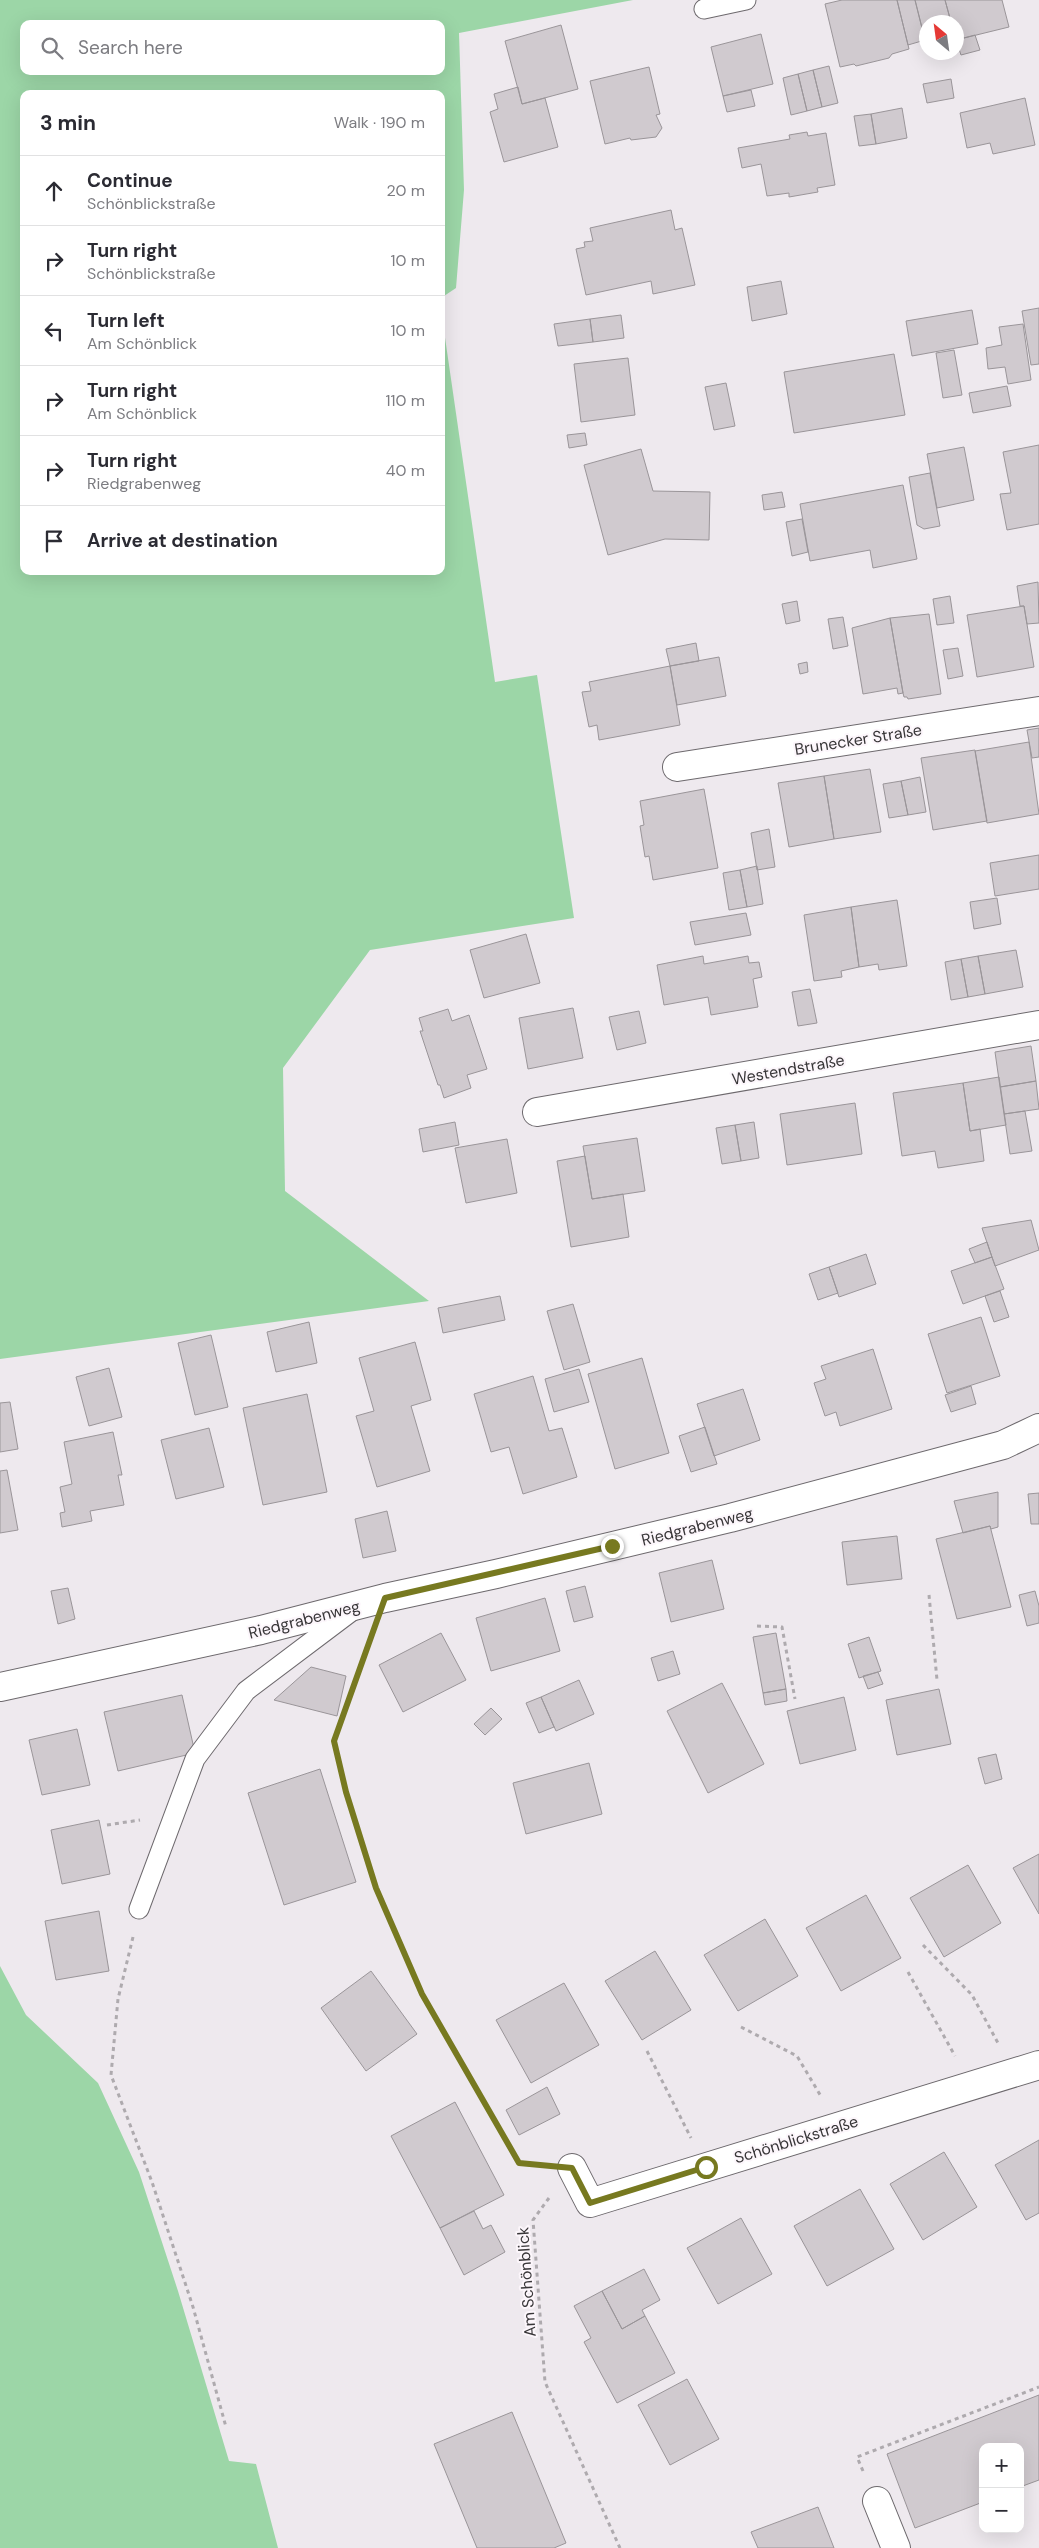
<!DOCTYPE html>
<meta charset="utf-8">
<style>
body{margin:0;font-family:"DM Sans",sans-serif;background:#f7f7f7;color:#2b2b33}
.controls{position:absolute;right:15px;bottom:15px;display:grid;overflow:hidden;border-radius:10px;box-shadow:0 5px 20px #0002}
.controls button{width:45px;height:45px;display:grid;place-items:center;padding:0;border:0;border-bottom:1px solid #e1e1e2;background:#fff;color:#2b2b33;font:25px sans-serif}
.compass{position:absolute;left:919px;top:15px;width:45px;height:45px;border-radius:50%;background:#fff;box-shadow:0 5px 20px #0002;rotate:331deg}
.stop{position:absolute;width:15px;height:15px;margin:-11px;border:4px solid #777920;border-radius:50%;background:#fff}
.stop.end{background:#777920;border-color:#fff;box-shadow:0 1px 5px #0008}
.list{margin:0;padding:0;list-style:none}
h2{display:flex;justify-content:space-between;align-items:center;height:65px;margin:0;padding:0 20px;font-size:21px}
h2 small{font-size:16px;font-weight:400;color:#7c7c81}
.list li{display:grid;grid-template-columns:32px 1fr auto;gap:15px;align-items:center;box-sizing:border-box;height:70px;padding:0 20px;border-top:1px solid #e1e1e2}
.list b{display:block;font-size:19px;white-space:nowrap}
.list p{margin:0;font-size:16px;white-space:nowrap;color:#7c7c81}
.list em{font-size:16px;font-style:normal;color:#7c7c81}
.icon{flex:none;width:28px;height:28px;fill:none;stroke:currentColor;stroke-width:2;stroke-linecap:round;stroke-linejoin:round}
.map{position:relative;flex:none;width:1039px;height:2548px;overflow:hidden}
.search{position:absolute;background:#fff;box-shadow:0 5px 20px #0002;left:20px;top:20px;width:425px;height:55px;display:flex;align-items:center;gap:12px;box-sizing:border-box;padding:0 18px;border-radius:10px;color:#7c7c81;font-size:19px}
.panel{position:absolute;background:#fff;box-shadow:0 5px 20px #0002;left:20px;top:90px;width:425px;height:485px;border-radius:10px}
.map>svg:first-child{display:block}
.green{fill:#9cd6a7;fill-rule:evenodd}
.building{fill:#d0cacf;stroke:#9a9599}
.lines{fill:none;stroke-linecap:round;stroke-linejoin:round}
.service-casing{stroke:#6d696d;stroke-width:21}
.minor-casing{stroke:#6d696d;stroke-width:30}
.path{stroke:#aeaaae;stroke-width:3;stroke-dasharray:4 4;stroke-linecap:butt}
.service{stroke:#fff;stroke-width:19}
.minor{stroke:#fff;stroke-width:28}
.route{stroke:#777920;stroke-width:6}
.labels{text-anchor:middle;stroke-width:4;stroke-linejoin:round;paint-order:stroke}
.street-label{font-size:16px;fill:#383638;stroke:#fcf6fb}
</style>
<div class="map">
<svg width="1039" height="2548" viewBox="0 0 1039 2548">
<rect width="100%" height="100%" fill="#eee9ee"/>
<!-- green -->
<path class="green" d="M0 0H633L459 33 464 190 456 288 441 298V94H24V571H441V310L495 682 537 675 574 918 370 950 283 1068 285 1191 429 1301 0 1359ZM24 24H441V71H24Z
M0 1966 26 2015 98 2083 139 2172 178 2291 229 2461 256 2464 278 2548H0Z"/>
<!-- building -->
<path class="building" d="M842 0H897L909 49 892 54 889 58 856 66 854 64 840 67 825 4Z
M897 0H915L925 40 908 45Z
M915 0H945L951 22H926L925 40Z
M945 0H1002L1009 27 956 40V22H951Z
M561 25 578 89 522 104 505 41Z
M761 34 773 84 723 96 711 47Z
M975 35 980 50 961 55 956 40Z
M829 66 838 103 822 107 813 70Z
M649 67 660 114 656 115 662 128 656 137 631 140 630 138 605 144 590 81Z
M813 70 822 107 807 111 798 74Z
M798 74 807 111 791 115 783 78Z
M951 79 954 98 927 103 923 84Z
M518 87 522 104 545 98 558 147 504 162 490 112 498 109 494 94Z
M751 90 755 106 727 112 723 96Z
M1025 98 1035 145 993 154 990 143 967 148 960 113Z
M902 108 907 138 876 144 871 114Z
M871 114 876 144 859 146 854 116Z
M807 132 808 136 826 133 835 185 817 188 818 192 789 197V193L767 196 761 164 742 168 738 148 790 139 789 135Z
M671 210 675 230 682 228 695 285 653 294 651 281 586 295 576 249 585 247 584 242 593 241 590 228Z
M781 281 787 314 752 321 747 287Z
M1039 308V364L1031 365 1022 311Z
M972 310 978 344 912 356 906 321Z
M621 315 624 338 593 342 590 319Z
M590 319 593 342 558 346 554 324Z
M1023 324 1031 380 1008 384 1005 367 988 369 986 348 1002 345 999 327Z
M954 350 962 395 943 398 936 353Z
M894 354 905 415 794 433 784 372Z
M628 358 635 415 581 422 574 364Z
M726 383 735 426 714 430 705 387Z
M1007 386 1011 406 973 413 969 393Z
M585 433 587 445 569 448 567 435Z
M1039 445V524L1007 530 1000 494 1011 493 1003 452Z
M964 447 974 500 937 508 927 454Z
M641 449 653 491 710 492 709 540 665 539 608 555 584 465Z
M930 473 940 526 924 529 917 525 909 477Z
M903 485 917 559 873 568 870 550 810 561 800 504Z
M782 492 785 507 764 510 762 495Z
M802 519 808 552 792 556 786 522Z
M1038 582 1039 623 1027 624 1024 606H1020L1017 586Z
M950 596 954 623 937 625 933 599Z
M797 601 800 621 786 624 782 604Z
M1024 606 1034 667 977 677 967 615Z
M929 614 941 694 908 699 907 697H904L903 693 890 618Z
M843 617 848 646 833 649 828 619Z
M890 618 903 693 898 694 897 688 863 694 852 628Z
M696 643 699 661 670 666 666 649Z
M958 648 963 676 948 679 943 650Z
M719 657 726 696 677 705 670 666Z
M807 662 808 672 800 674 798 664Z
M670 666 680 725 599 740 597 725 589 727 582 692 591 691 589 682Z
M1039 728V757L1032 758 1027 730Z
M1029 742 1039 814 987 823 975 751Z
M975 750 987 821 933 830 921 758Z
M870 769 881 832 834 839 824 776Z
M824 776 834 839 789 847 778 783Z
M920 777 926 812 908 815 901 781Z
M901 781 908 815 889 818 883 784Z
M704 789 718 868 653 880 649 856 645 857 640 826 644 825 640 801Z
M769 829 775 867 757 870 751 833Z
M1039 855V889L995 896 990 863Z
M757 866 763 904 747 907 740 870Z
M740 870 747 907 729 910 723 873Z
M997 898 1001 924 974 929 970 902Z
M897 900 907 966 879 970 878 964 859 967 851 907Z
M851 907 859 967 841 971 842 977 814 981 804 915Z
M746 913 751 935 695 945 690 922Z
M526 934 540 983 484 998 470 950Z
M1016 950 1023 987 985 994 978 956Z
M703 956 704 964 748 956 749 963 759 962 762 977 753 979 758 1007 711 1015 708 997 664 1005 657 965Z
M978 956 985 994 968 997 961 959Z
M961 959 968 997 951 1000 945 962Z
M810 989 817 1023 798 1026 792 992Z
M573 1008 583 1058 528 1069 519 1018Z
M448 1009 452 1021 469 1015 487 1069 467 1075 471 1088 444 1098 440 1085H438L420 1031H423L419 1018Z
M639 1011 646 1043 617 1050 609 1017Z
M1031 1046 1036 1081 1000 1087 995 1052Z
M999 1077 1006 1125 970 1131 963 1083Z
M1036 1081 1039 1109 1004 1114 1000 1087Z
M963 1083 970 1131 980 1129 984 1161 938 1168 935 1151 902 1156 893 1093Z
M855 1103 862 1154 787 1165 780 1114Z
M1025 1111 1032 1151 1010 1154 1004 1114Z
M455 1122 459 1145 423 1152 419 1129Z
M754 1122 759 1158 741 1161 735 1125Z
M735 1125 741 1161 722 1164 716 1128Z
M637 1138 645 1191 592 1199 583 1146Z
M507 1139 517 1193 466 1203 455 1148Z
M585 1156 592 1199 623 1194 629 1237 571 1247 557 1161Z
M1031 1220 1039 1250 995 1266 982 1228Z
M987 1242 992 1257 975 1263 969 1249Z
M866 1254 876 1284 839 1297 829 1267Z
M992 1257 1004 1289 963 1304 951 1271Z
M829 1267 838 1293 818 1300 809 1274Z
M1000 1291 1009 1317 994 1322 985 1296Z
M500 1296 505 1320 443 1333 438 1308Z
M573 1304 590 1362 564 1370 547 1311Z
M981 1317 1000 1376 947 1393 928 1334Z
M309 1322 317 1363 276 1372 267 1332Z
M211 1335 228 1407 195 1415 178 1343Z
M415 1342 431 1400 411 1406 430 1471 377 1487 356 1416 374 1411 359 1358Z
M873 1349 892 1409 840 1426 836 1412 825 1416 814 1383 826 1379 821 1366Z
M642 1358 669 1453 615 1469 588 1374Z
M109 1368 122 1417 89 1426 76 1377Z
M579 1369 589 1402 554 1412 545 1379Z
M533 1376 549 1431 562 1428 577 1477 523 1494 509 1447 491 1452 474 1394Z
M971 1386 976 1404 951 1412 945 1395Z
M743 1389 760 1440 714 1456 697 1404Z
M307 1394 327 1492 263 1505 243 1408Z
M10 1402 18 1449 0 1452V1403Z
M705 1427 717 1464 691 1472 679 1436Z
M209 1428 224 1487 176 1499 161 1440Z
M113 1432 122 1475H118L124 1505 90 1511 92 1521 62 1527 60 1513 65 1512 60 1487 72 1484 64 1442Z
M7 1470 18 1530 0 1533V1471Z
M998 1492V1527L991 1529 990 1526 963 1533 954 1501Z
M1039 1493V1524H1031L1028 1494Z
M387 1511 396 1551 363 1558 355 1519Z
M990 1526 1011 1607 957 1619 936 1539Z
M897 1536 902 1579 847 1585 842 1542Z
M712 1560 724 1609 671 1622 659 1573Z
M585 1586 593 1617 574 1622 566 1591Z
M68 1588 75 1619 58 1624 51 1591Z
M1035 1591 1039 1606V1623L1027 1626 1019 1595Z
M545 1598 560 1651 491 1671 476 1618Z
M441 1633 466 1680 403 1712 379 1665Z
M776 1633 786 1689 763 1693 753 1637Z
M869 1637 881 1671 859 1678 848 1644Z
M673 1651 680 1674 658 1681 651 1658Z
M311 1667 346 1676 337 1716 274 1700Z
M878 1672 883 1684 868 1689 863 1676Z
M579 1680 594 1714 556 1731 541 1697Z
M722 1683 764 1764 708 1793 667 1711Z
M786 1689 787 1701 765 1705 763 1693Z
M939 1689 951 1744 897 1755 886 1700Z
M182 1695 195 1753 118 1771 104 1712Z
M541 1697 554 1727 539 1733 526 1703Z
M844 1697 856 1750 800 1764 787 1711Z
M491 1708 502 1719 485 1735 474 1724Z
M77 1729 90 1785 42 1795 29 1740Z
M996 1754 1002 1779 985 1784 978 1758Z
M589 1763 602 1814 526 1834 513 1783Z
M320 1769 356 1882 284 1905 248 1793Z
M99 1820 110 1874 62 1884 51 1830Z
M1039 1854V1914L1013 1868Z
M968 1865 1001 1923 944 1957 910 1898Z
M866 1895 901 1958 841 1991 806 1928Z
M99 1911 109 1971 56 1980 45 1921Z
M765 1919 798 1976 738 2011 704 1955Z
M655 1951 691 2010 642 2040 605 1981Z
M371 1971 417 2034 366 2071 321 2008Z
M564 1983 599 2045 531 2083 496 2020Z
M547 2087 560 2114 519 2135 506 2110Z
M455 2102 504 2195 440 2228 391 2136Z
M1039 2140V2213L1026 2220 995 2165Z
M944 2152 977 2207 923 2240 890 2184Z
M860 2189 894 2249 827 2286 794 2226Z
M474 2211 483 2229 491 2225 505 2252 464 2275 440 2228Z
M741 2218 772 2274 718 2304 687 2248Z
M644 2269 660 2300 642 2310 645 2316 622 2329 602 2291Z
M602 2291 622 2329 645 2316 675 2373 617 2403 584 2342 591 2338 574 2306Z
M687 2379 719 2439 670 2465 638 2405Z
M1039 2395V2480L1020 2487V2447H983V2502L915 2528 887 2454Z
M512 2412 566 2543 554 2548H477L434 2444Z
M818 2507 834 2548H758L751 2532Z"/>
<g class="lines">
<defs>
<path id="service" d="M704 9 746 0
M139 1909 195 1759 246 1691 352 1611"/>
<path id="minor" d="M677 767 1039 711
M537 1112 1039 1025
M0 1687 261 1630 385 1598 496 1574 730 1518 1003 1445 1039 1428
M572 2168 590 2203 1039 2065
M877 2501 896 2548"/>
</defs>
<!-- service casing -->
<use href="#service" class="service-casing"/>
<!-- minor casing -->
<use href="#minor" class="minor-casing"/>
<!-- path -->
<path class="path" d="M929 1595 937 1680
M757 1626 782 1627 795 1699
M372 1637 334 1741 346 1792 376 1888 422 1995 519 2163 541 2165
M107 1825 140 1820
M133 1937 118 1999 111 2075 152 2182 193 2307 226 2427
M923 1945 972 1995 998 2043
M908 1972 955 2056
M741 2027 797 2056 822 2098
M647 2051 691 2138
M549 2198 533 2220 545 2382 620 2548
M863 2471 857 2457 1039 2387"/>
<!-- service -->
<use href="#service" class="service"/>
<!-- minor -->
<use href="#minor" class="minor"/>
</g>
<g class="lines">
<!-- route -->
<path class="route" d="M612 1546 385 1598 334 1741 346 1792 376 1888 422 1994 519 2163 572 2168 590 2203 706 2167"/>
</g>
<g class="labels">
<!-- street labels -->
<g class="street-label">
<text transform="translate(858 739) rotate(-9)" y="6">Brunecker Straße</text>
<text transform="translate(788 1069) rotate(-10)" y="6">Westendstraße</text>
<text transform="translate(697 1526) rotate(-14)" y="6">Riedgrabenweg</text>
<text transform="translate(304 1619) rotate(-14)" y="6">Riedgrabenweg</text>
<text transform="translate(796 2139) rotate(-17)" y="6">Schönblickstraße</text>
<text transform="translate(526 2282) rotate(-94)" y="6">Am Schönblick</text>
</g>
</g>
</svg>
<div class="controls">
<button>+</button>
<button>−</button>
</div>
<svg class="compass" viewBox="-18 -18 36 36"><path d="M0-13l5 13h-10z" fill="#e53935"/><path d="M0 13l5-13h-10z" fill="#7c7c81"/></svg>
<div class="stop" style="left:706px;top:2167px"></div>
<div class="stop end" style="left:612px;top:1546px"></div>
<div class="search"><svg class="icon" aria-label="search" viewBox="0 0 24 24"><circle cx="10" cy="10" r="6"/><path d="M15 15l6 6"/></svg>Search here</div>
<section class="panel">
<h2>3 min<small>Walk · 190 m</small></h2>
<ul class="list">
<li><svg class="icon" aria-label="ahead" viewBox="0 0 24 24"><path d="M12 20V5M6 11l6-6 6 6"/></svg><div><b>Continue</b><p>Schönblickstraße</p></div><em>20 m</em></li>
<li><svg class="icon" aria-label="right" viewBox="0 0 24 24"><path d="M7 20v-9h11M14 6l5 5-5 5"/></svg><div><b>Turn right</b><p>Schönblickstraße</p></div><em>10 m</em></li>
<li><svg class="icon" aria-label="left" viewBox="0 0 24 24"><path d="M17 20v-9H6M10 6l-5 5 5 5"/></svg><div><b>Turn left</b><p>Am Schönblick</p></div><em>10 m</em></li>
<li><svg class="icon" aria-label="right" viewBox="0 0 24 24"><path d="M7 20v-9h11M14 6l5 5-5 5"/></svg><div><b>Turn right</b><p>Am Schönblick</p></div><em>110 m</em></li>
<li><svg class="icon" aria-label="right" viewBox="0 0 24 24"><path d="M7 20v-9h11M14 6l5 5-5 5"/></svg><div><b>Turn right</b><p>Riedgrabenweg</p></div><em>40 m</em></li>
<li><svg class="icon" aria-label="arrive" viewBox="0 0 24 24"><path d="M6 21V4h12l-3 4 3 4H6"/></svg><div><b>Arrive at destination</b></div></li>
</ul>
</section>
</div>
